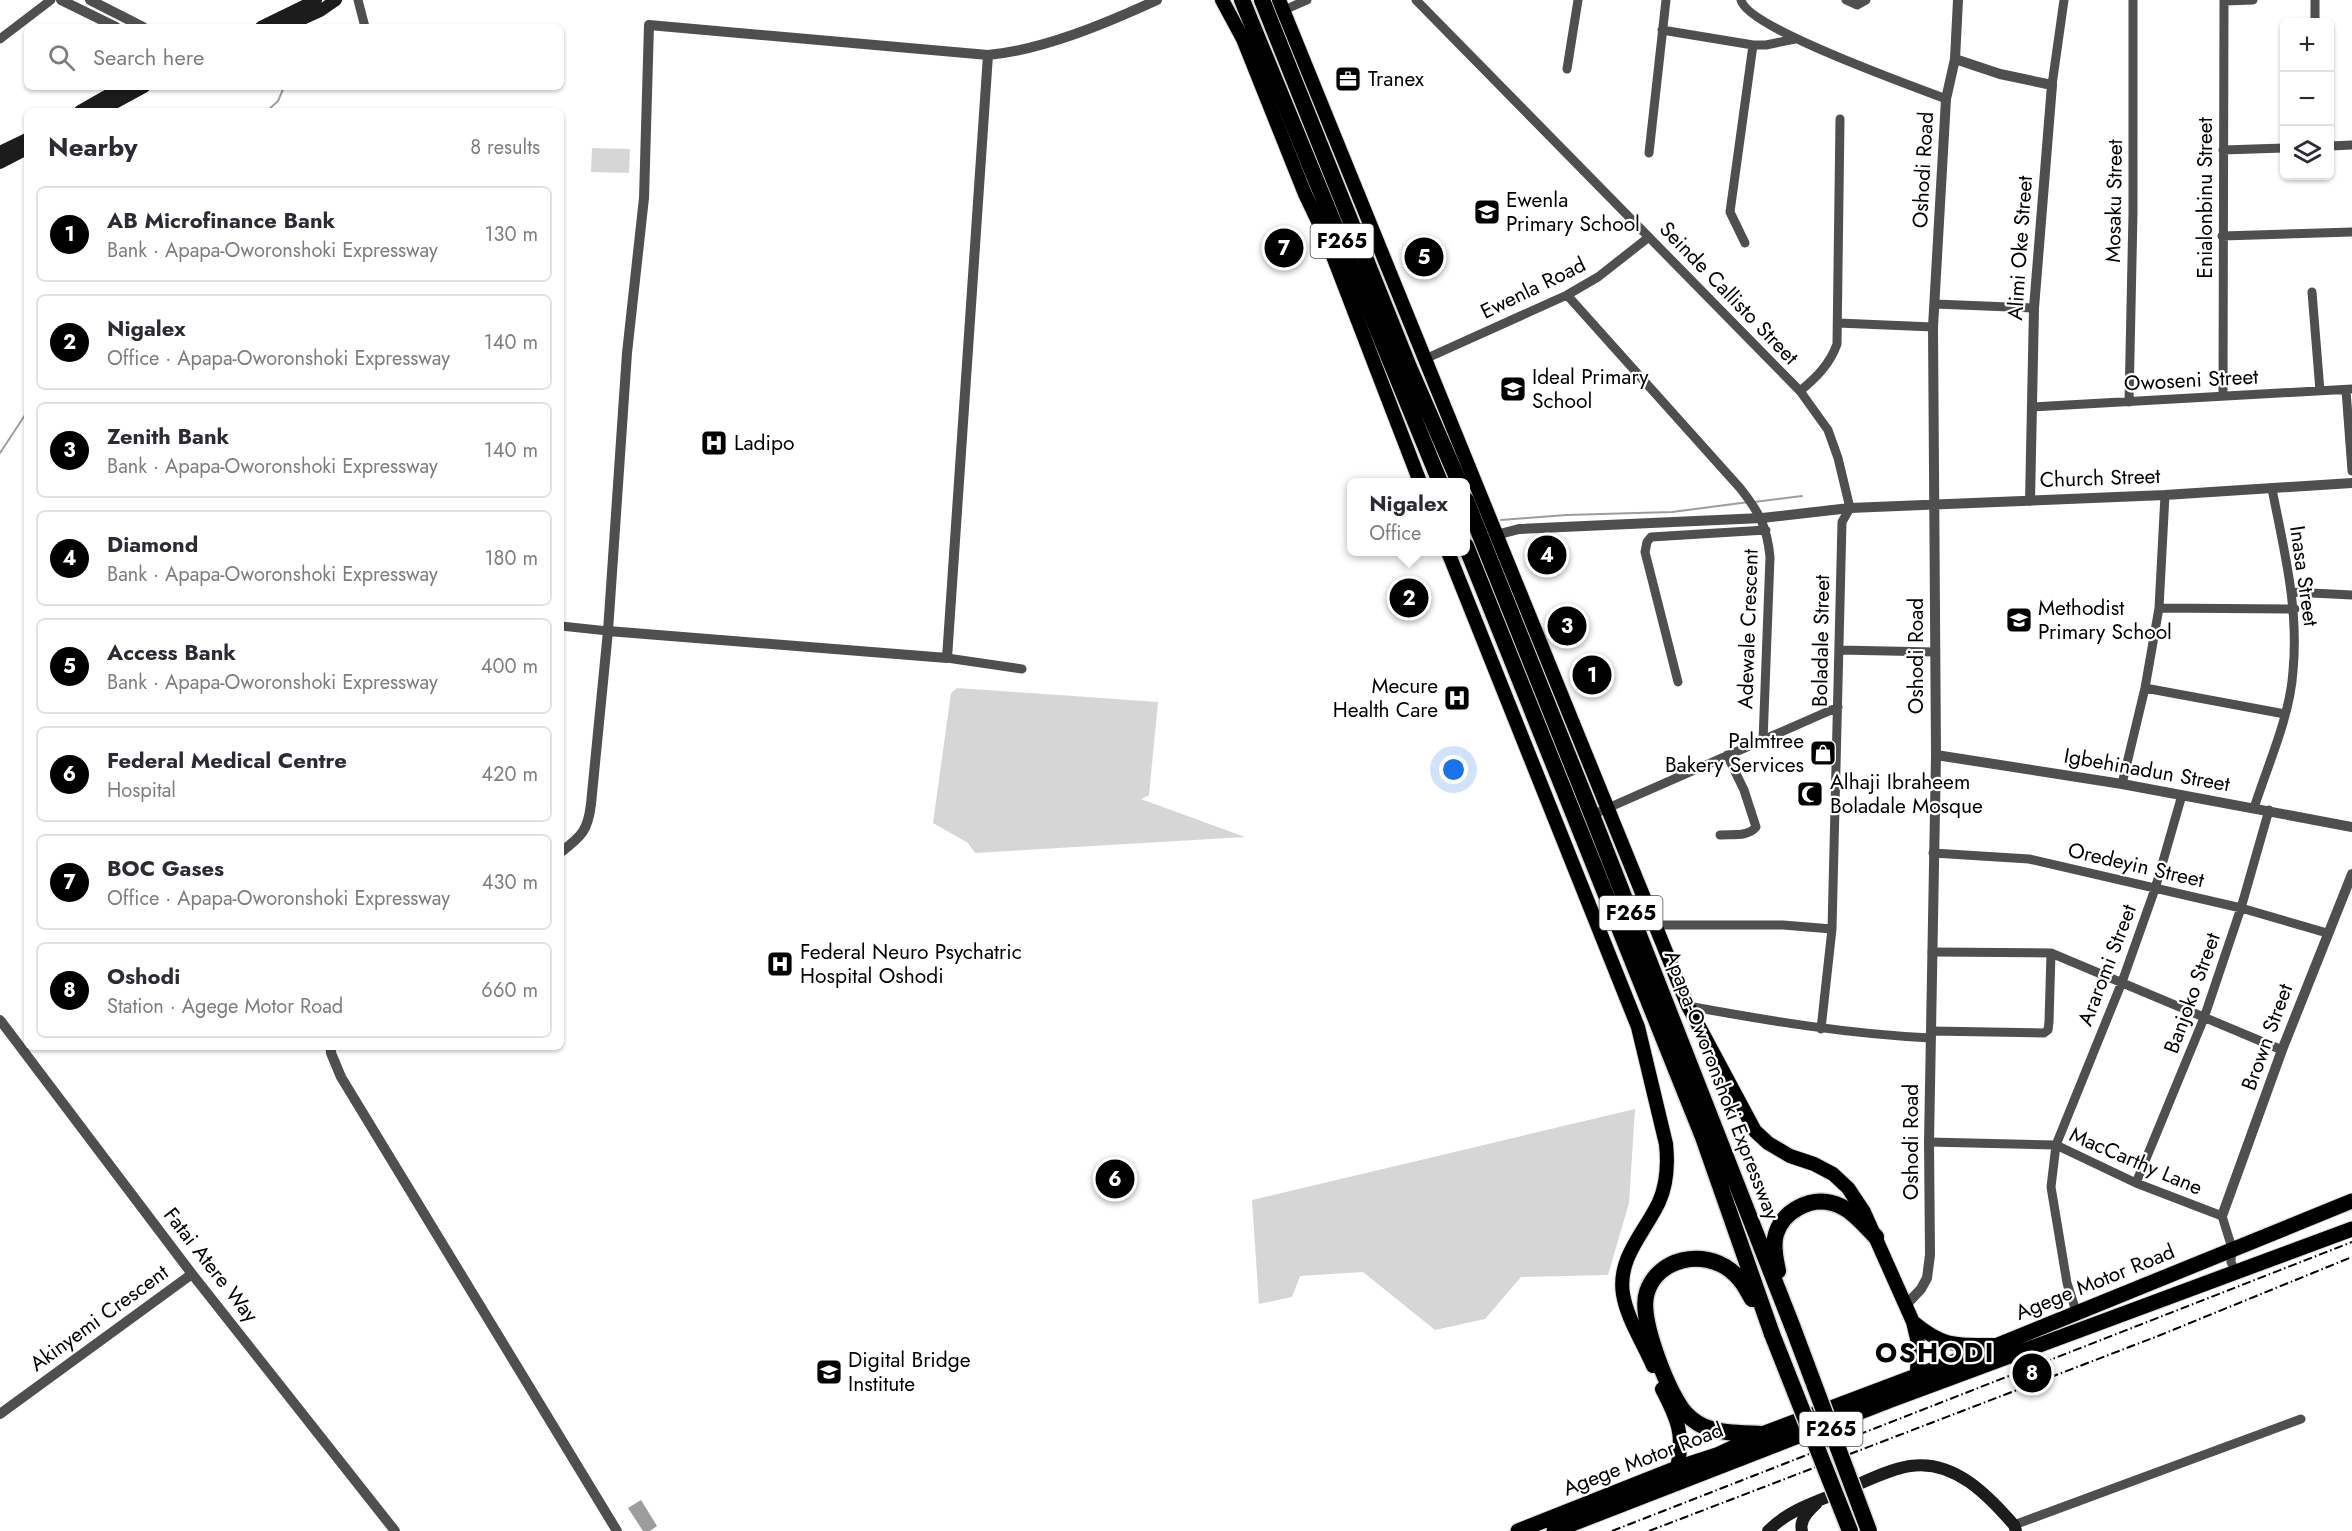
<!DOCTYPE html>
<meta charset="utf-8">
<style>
body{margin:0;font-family:Jost,sans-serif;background:#f7f7f7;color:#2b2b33}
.controls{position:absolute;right:18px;top:18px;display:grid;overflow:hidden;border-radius:9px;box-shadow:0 2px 4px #0004}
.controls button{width:54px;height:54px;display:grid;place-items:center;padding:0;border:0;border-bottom:2px solid #e1e1e2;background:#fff;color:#2b2b33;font:30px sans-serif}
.you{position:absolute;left:1454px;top:770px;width:21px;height:21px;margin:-15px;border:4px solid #fff;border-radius:50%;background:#1a73e8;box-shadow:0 0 0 9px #1a73e833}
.badge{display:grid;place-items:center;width:39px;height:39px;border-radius:50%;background:#000;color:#fff;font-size:20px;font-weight:700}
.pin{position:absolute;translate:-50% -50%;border:3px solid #fff;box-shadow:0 2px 6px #0006}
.popup{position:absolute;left:1347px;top:478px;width:123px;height:78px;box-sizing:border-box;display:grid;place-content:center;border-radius:9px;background:#fff;filter:drop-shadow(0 2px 4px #0005);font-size:20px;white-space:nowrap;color:#7c7c81}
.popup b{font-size:22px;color:#2b2b33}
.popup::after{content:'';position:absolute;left:50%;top:100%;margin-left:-12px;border:12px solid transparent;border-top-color:#fff}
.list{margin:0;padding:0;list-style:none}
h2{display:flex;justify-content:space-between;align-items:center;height:78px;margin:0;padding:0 24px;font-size:26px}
h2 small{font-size:20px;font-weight:400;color:#7c7c81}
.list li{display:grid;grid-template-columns:39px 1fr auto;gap:18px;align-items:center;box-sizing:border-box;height:96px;margin:0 12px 12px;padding:0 12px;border:2px solid #e1e1e2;border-radius:9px}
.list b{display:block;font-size:22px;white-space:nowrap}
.list p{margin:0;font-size:20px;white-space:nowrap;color:#7c7c81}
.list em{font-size:20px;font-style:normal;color:#7c7c81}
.icon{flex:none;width:33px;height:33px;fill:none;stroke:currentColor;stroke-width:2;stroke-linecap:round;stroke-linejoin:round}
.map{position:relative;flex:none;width:2352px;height:1531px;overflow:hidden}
.search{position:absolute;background:#fff;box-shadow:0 2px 4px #0004;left:24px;top:24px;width:540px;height:66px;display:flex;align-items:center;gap:15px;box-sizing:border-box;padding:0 21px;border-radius:9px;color:#7c7c81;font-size:22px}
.panel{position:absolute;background:#fff;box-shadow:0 2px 4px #0004;left:24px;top:108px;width:540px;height:942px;border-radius:9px}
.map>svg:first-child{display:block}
.green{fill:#d6d6d6}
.water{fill:#9d9d9d}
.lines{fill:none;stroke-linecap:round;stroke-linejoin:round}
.stream{stroke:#9d9d9d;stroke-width:2}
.primary-casing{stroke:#dbdbdb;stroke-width:16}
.trunk-casing{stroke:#dbdbdb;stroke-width:17}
.motorway-casing{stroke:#dbdbdb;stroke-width:19}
.minor{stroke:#4f4f4f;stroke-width:9}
.tertiary{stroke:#4f4f4f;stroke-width:10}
.secondary{stroke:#1c1c1c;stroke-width:12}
.primary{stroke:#000;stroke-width:14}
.trunk{stroke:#000;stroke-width:15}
.motorway{stroke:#000;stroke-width:16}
.rail{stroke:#000;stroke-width:2;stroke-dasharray:9 3 1.5 3;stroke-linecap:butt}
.motorway-bridge-casing{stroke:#dbdbdb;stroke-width:19;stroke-linecap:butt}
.motorway-bridge{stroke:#000;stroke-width:16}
.labels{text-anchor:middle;stroke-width:4.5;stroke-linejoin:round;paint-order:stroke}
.shield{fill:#fff;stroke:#4c4c4c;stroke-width:1.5}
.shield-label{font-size:20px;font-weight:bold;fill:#000}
.poi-label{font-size:21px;fill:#000;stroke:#fff;text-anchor:start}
.street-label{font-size:21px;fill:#000;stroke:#fff}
.district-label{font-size:27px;font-weight:bold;letter-spacing:1.5px;fill:#000;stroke:#fff}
</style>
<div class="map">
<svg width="2352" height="1531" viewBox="0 0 2352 1531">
<rect width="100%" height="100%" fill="#fff"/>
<!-- green -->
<path class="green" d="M592 148 630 149 629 173 591 172Z
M957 688 1158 702 1149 795 1141 799 1245 837 975 853 968 843 933 823 951 693Z
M1635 1109 1629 1203 1608 1275 1521 1277 1485 1319 1435 1330 1363 1272 1300 1276 1292 1297 1259 1304 1252 1200Z"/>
<!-- water -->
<path class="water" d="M641 1500 657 1526 650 1531H643L628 1508Z"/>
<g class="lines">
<!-- stream -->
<path class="stream" d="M267 111 278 101 284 87
M0 453 27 412
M1754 502 1802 496
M1501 520 1566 515 1672 512 1749 502"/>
<defs>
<path id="primary" d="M1222 0 1243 39 1305 194 1326 238 1420 482
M1279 0 1688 1006 1755 1131 1768 1143 1790 1156 1814 1164 1833 1174 1848 1188 1864 1212 1913 1322 1918 1343 1917 1375
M1448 552 1638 1027 1666 1144C1668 1163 1667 1184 1659 1202 1645 1232 1617 1258 1623 1294 1627 1319 1643 1342 1653 1366
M1913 1322C1943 1347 1955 1345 1993 1345
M1662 1389C1677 1418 1685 1435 1677 1468"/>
<path id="trunk" d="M1518 1531 1677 1468 1717 1455 1762 1434 1998 1345 2352 1201
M1554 1531 1891 1400 2352 1229"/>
<path id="motorway" d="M1242 0 1440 482
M1262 0 1409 367 1459 482
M1466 500 1592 815 1793 1328
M1466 546 1703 1137 1772 1334
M1778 1271C1776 1260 1772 1246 1776 1234 1783 1211 1810 1197 1832 1203 1850 1207 1864 1225 1876 1237
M1752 1299C1746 1288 1741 1278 1730 1270 1703 1249 1658 1258 1647 1292 1638 1318 1667 1387 1682 1409 1686 1415 1696 1423 1703 1426 1722 1434 1742 1433 1762 1434"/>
</defs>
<!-- primary casing -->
<use href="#primary" class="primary-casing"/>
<!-- trunk casing -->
<use href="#trunk" class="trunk-casing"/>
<!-- motorway casing -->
<use href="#motorway" class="motorway-casing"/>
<!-- minor -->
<path class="minor" d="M358 0 365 27
M1416 0 1800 391 1828 430 1838 458 1850 508 1842 522 1832 929 1821 1029
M1741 0C1747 28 1913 86 1946 99
M1846 0 1857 5 1866 0
M2315 0V22
M2224 1 2253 0
M1282 11 1307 0
M1662 30 1753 45
M0 39 51 0
M1567 69 1578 0
M2052 85 2064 0
M2330 146 2352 145
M2223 150 2284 148
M1649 153 1666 0
M2222 236 2352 232
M1745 243 1730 212 1753 45H1766L1795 39
M2312 292 2320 391
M1567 295 1740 488C1759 512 1767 526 1770 557L1763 741
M1935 304 2034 308
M1838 323 1933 327
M1425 359 1567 295 1598 277 1649 237
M2346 390 2352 471
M1800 391C1816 378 1830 364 1837 344L1840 119
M2223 396 2224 0
M2129 402 2133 213V0
M2032 407 2352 389
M2291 592 2352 595
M2159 608 2295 609
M561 626 608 631
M1839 650 1935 652
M947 658 1022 669
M1678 682 1645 552 1647 542 1651 537 1766 530
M2145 688 2285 714
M2122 784 2145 688 2159 608 2165 495
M2254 808C2268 764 2290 717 2293 671 2299 608 2284 550 2272 489
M1592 815 1838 707
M1720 835C1732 834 1748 837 1756 827L1744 790 1727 755
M1933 853 2029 859 2241 908 2327 933
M1654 925H1783L1832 929
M1932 952 2051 953 2282 1050
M1688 1006C1769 1021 1849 1034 1931 1038
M1931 1031 2044 1033 2048 1030 2049 1022 2051 953
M1929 1142 2056 1145 2136 1183 2222 1216 2232 1248 2231 1262 2236 1273
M2136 1183 2204 1018 2241 908 2269 810
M2076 1311 2067 1283 2051 1187 2056 1145 2122 982 2155 889 2182 795
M2014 1525 2301 1419"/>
<!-- tertiary -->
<path class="tertiary" d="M61 0 116 27
M90 0 143 27
M1955 59 2000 74 2052 85 2034 308 2030 501
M1496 535 1519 529 1762 518 1850 508 2165 495 2352 483
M608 631 947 658 988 55
M1936 755 2122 784 2352 827
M561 852C582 836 588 830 591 804L608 631 627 353 644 198 649 25 988 55C1043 50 1107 23 1157 0
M0 1020 192 1274 395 1531
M331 1047V1053L341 1077 617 1531
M2222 1216 2282 1050 2352 874
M1905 1306 1921 1289 1927 1278 1930 1255 1929 1142 1936 755 1933 327 1946 99 1955 59 1958 0
M0 1414 192 1274"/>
<!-- secondary -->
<path class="secondary" d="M261 27 316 0
M285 27 320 11 336 0
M80 111 122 87
M100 111 144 87
M0 152 27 139
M0 163 27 149
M1768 1531C1787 1511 1815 1502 1840 1492 1863 1483 1886 1470 1910 1466 1955 1459 1988 1496 2014 1525L2016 1531
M1802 1531C1799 1520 1808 1511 1816 1504"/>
<!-- primary -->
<use href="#primary" class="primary"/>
<!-- trunk -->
<use href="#trunk" class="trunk"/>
<!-- motorway -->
<use href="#motorway" class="motorway"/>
<!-- rail -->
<path class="rail" d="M1612 1531 2352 1242
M1649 1531 2158 1336 2352 1257"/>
<defs>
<path id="motorway-bridge" d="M1793 1328 1869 1531
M1772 1334 1850 1531"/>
</defs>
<!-- motorway-bridge casing -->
<use href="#motorway-bridge" class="motorway-bridge-casing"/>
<!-- motorway-bridge -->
<use href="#motorway-bridge" class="motorway-bridge"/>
</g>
<!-- icons -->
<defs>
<symbol id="office-square" viewBox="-11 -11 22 22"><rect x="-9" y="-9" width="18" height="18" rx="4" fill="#000" stroke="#fff"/><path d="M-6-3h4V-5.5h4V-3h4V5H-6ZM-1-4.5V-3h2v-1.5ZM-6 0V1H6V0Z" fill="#fff"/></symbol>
<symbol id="school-square" viewBox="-11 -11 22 22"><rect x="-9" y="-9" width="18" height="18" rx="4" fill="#000" stroke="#fff"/><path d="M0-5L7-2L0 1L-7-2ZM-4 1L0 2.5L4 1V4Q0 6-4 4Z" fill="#fff"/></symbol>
<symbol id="hospital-square" viewBox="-11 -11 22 22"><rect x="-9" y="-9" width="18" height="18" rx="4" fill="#000" stroke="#fff"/><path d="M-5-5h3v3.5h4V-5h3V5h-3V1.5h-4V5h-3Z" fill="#fff"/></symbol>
<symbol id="shop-square" viewBox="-11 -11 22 22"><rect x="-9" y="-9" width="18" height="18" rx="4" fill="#000" stroke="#fff"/><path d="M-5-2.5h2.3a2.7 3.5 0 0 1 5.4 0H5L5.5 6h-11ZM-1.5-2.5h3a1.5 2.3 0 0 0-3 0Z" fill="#fff"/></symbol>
<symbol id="mosque-square" viewBox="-11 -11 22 22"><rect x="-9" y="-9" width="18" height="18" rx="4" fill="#000" stroke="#fff"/><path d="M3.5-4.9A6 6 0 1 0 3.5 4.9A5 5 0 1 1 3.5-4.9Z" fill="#fff"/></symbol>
<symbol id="university-square" viewBox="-11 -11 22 22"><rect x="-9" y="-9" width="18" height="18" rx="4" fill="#000" stroke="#fff"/><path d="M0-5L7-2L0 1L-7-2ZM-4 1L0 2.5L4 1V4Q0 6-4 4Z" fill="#fff"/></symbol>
</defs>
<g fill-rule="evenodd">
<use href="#office-square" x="1333" y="64" width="30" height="30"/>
<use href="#school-square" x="1472" y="197" width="30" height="30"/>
<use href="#school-square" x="1498" y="374" width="30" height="30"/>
<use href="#hospital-square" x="699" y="428" width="30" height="30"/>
<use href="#school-square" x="2004" y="605" width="30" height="30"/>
<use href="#hospital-square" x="1442" y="683" width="30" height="30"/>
<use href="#shop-square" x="1808" y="738" width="30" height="30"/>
<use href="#mosque-square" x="1795" y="779" width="30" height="30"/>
<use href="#hospital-square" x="765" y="949" width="30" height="30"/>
<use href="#university-square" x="814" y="1357" width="30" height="30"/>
</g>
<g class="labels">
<!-- shield labels -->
<g class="shield">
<rect x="1310.5" y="224" width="63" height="34" rx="4.5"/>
<rect x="1599.5" y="896" width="63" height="34" rx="4.5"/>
<rect x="1799.5" y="1412" width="63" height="34" rx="4.5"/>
</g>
<g class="shield-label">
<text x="1342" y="248">F265</text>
<text x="1631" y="920">F265</text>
<text x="1831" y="1436">F265</text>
</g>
<!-- poi labels -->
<g class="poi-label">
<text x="1368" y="86">Tranex</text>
<text x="1506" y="207">Ewenla<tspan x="1506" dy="24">Primary School</tspan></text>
<text x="1532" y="384">Ideal Primary<tspan x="1532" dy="24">School</tspan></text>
<text x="734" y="450">Ladipo</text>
<text x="2038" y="615">Methodist<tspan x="2038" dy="24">Primary School</tspan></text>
<text x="1438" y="693" text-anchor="end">Mecure<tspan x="1438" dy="24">Health Care</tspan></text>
<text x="1804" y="748" text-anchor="end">Palmtree<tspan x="1804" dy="24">Bakery Services</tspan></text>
<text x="1830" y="789">Alhaji Ibraheem<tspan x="1830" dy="24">Boladale Mosque</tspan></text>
<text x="800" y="959">Federal Neuro Psychatric<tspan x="800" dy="24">Hospital Oshodi</tspan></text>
<text x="848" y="1367">Digital Bridge<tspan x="848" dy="24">Institute</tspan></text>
</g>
<!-- street labels -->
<g class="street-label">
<text transform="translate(1923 170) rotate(-87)" y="7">Oshodi Road</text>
<text transform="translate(2205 198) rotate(-90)" y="7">Enialonbinu Street</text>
<text transform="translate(2114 201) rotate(-89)" y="7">Mosaku Street</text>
<text transform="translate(2020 248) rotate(-86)" y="7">Alimi Oke Street</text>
<text transform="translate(1533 288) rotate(-26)" y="7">Ewenla Road</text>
<text transform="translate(1729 293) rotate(46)" y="7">Seinde Callisto Street</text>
<text transform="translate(2191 380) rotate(-3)" y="7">Owoseni Street</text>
<text transform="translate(2100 478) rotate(-2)" y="7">Church Street</text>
<text transform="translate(2304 576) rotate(82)" y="7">Inasa Street</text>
<text transform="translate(1748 629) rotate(-88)" y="7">Adewale Crescent</text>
<text transform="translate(1821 641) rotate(-89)" y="7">Boladale Street</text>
<text transform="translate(1916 656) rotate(-90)" y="7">Oshodi Road</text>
<text transform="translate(2147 770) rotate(10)" y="7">Igbehinadun Street</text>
<text transform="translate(2136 865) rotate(13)" y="7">Oredeyin Street</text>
<text transform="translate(2107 965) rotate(-69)" y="7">Araromi Street</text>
<text transform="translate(2192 993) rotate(-70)" y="7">Banjoko Street</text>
<text transform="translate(2267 1037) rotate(-70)" y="7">Brown Street</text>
<text transform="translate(1722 1085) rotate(69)" y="7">Apapa-Oworonshoki Expressway</text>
<text transform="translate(1911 1142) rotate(-90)" y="7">Oshodi Road</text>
<text transform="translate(2136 1161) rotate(23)" y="7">MacCarthy Lane</text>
<text transform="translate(211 1265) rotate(52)" y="7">Fatai Atere Way</text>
<text transform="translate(2095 1282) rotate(-22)" y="7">Agege Motor Road</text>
<text transform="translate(99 1318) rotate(-36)" y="7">Akinyemi Crescent</text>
<text transform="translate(1643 1459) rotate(-21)" y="7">Agege Motor Road</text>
</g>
<!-- district labels -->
<g class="district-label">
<text x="1935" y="1362">OSHODI</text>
</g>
</g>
</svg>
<div class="controls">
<button>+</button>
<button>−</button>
<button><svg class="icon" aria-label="layers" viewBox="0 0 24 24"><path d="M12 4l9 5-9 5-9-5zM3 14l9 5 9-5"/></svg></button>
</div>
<div class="you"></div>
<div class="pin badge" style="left:1592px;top:675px">1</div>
<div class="pin badge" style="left:1409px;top:598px">2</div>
<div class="popup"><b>Nigalex</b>Office</div>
<div class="pin badge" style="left:1567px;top:626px">3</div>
<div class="pin badge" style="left:1547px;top:555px">4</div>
<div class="pin badge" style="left:1424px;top:257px">5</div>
<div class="pin badge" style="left:1115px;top:1179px">6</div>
<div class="pin badge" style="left:1284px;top:248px">7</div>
<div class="pin badge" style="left:2032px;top:1373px">8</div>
<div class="search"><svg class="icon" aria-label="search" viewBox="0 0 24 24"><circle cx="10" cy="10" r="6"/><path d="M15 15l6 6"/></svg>Search here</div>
<section class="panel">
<h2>Nearby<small>8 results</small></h2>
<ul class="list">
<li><span class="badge">1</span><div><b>AB Microfinance Bank</b><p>Bank · Apapa-Oworonshoki Expressway</p></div><em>130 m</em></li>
<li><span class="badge">2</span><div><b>Nigalex</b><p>Office · Apapa-Oworonshoki Expressway</p></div><em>140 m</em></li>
<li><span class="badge">3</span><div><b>Zenith Bank</b><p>Bank · Apapa-Oworonshoki Expressway</p></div><em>140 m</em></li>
<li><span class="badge">4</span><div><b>Diamond</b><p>Bank · Apapa-Oworonshoki Expressway</p></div><em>180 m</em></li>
<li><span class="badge">5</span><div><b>Access Bank</b><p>Bank · Apapa-Oworonshoki Expressway</p></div><em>400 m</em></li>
<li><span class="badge">6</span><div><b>Federal Medical Centre</b><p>Hospital</p></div><em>420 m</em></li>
<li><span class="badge">7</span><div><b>BOC Gases</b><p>Office · Apapa-Oworonshoki Expressway</p></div><em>430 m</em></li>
<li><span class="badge">8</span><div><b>Oshodi</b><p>Station · Agege Motor Road</p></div><em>660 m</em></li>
</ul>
</section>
</div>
